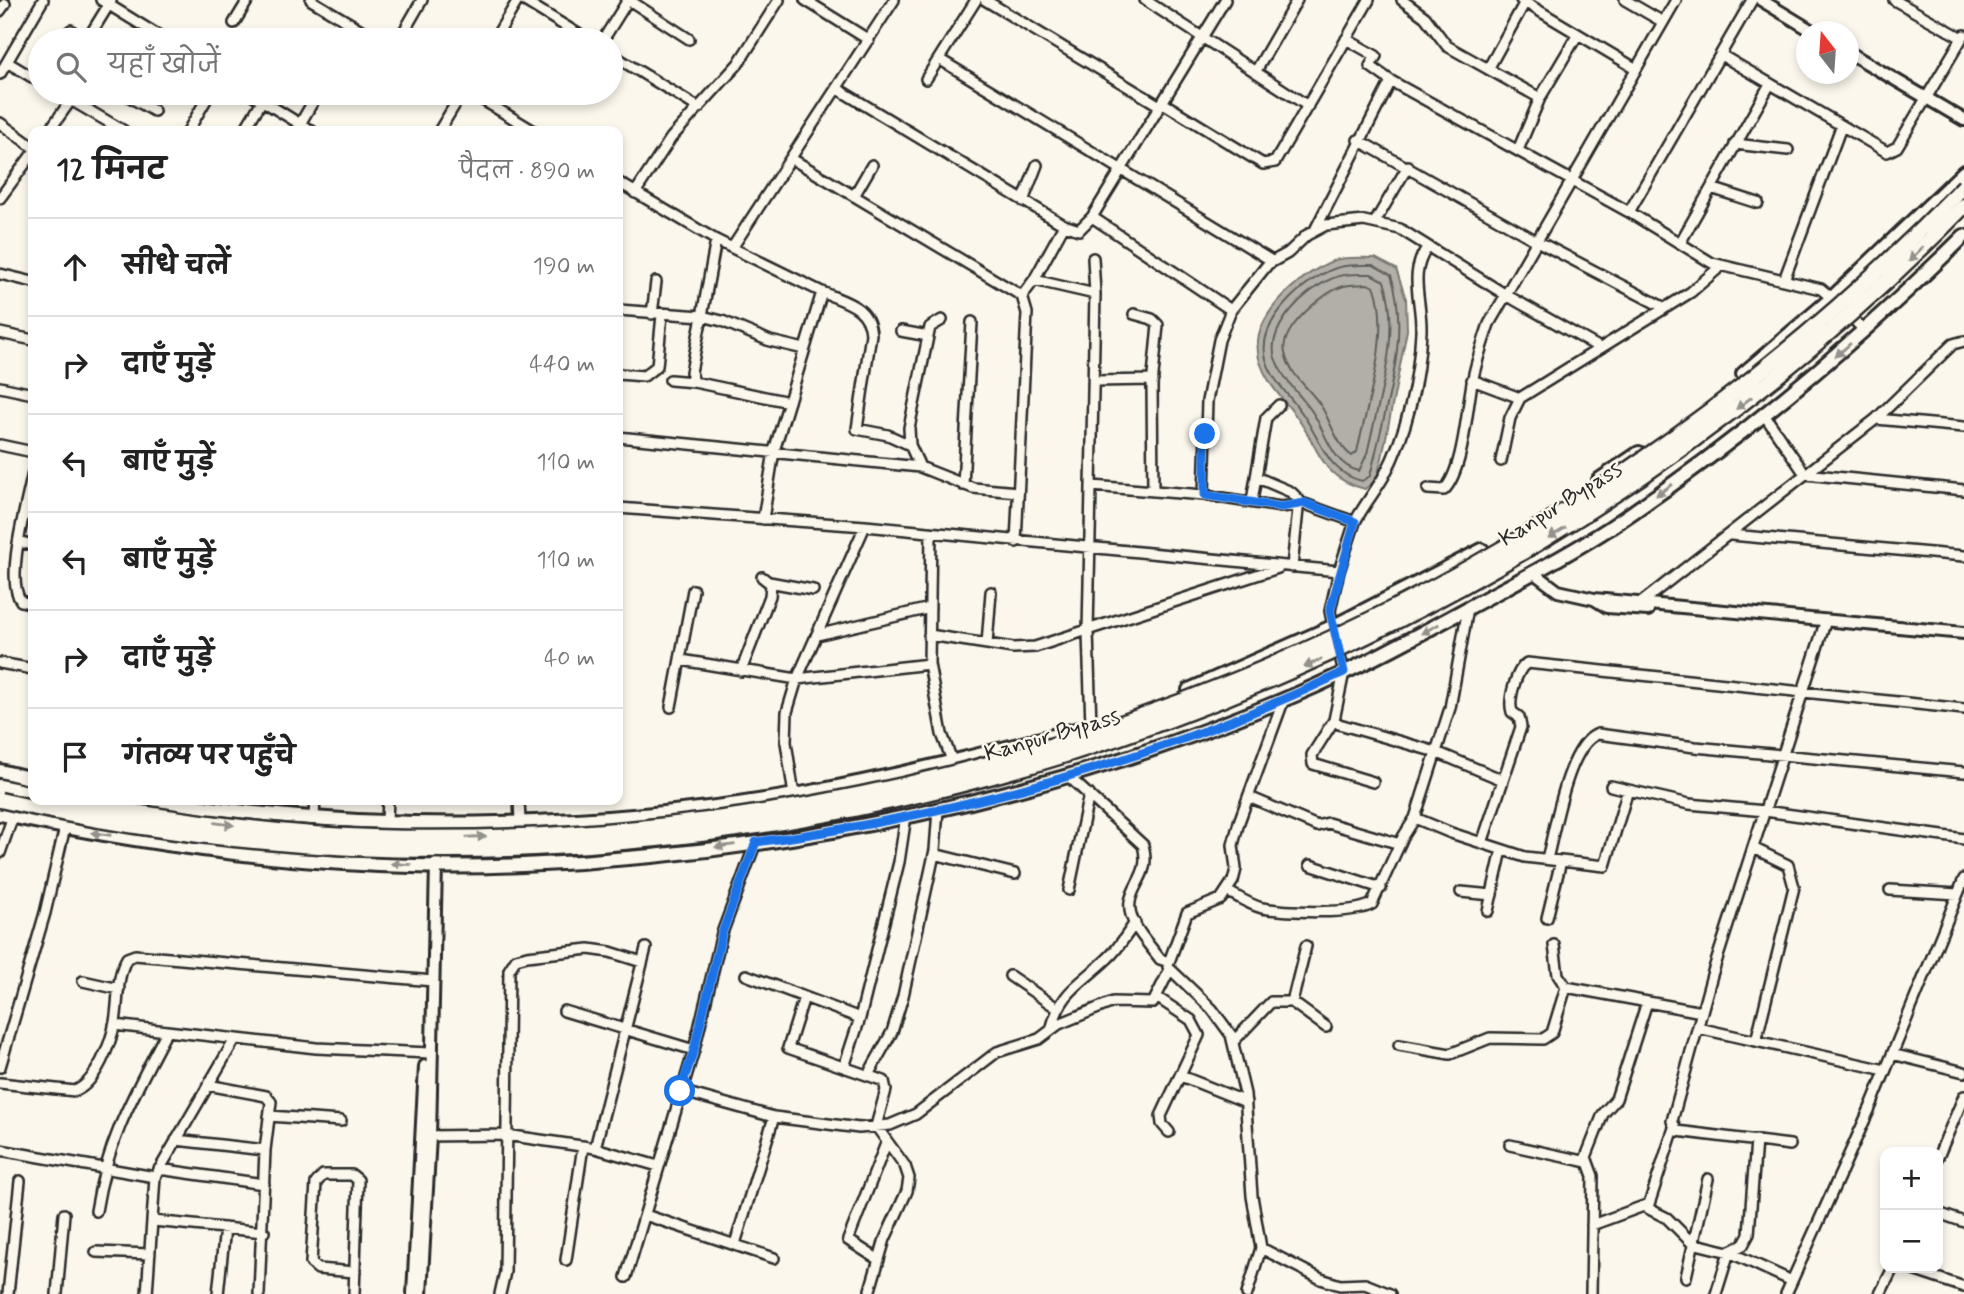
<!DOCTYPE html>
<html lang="hi">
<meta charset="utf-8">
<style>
body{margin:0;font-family:Mynerve,"Playpen Sans Deva",sans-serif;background:#f2f2f2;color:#222}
.controls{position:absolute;right:21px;bottom:21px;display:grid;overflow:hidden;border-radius:14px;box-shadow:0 4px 10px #0003}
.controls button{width:63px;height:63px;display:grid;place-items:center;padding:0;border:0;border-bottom:2px solid #e0e0e0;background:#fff;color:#222;font:35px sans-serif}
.compass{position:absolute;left:1796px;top:21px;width:63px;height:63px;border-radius:50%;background:#fff;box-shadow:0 4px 10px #0003;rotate:343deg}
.stop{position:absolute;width:21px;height:21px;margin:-16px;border:5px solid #1a73e8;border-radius:50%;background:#fff}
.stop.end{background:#1a73e8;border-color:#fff;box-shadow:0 2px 7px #0008}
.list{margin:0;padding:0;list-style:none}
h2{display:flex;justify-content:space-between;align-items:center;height:91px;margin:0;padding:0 28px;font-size:30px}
h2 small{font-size:23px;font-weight:400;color:#767676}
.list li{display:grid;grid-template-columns:46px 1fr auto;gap:21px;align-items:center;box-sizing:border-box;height:98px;padding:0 28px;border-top:2px solid #e0e0e0}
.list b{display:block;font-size:26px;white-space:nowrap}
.list em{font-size:23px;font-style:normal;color:#767676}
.icon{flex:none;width:38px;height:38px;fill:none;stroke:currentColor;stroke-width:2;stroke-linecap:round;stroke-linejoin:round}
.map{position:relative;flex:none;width:1964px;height:1294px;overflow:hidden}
.search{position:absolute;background:#fff;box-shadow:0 4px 10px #0003;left:28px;top:28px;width:595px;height:77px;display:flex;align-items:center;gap:18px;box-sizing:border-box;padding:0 24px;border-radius:38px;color:#767676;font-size:26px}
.panel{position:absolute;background:#fff;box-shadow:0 4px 10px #0003;left:28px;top:126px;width:595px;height:679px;border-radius:14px}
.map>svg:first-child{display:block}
.water{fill:#b1afa7;stroke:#7b7a75;stroke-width:2}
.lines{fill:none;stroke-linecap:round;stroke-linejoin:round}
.shore{stroke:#61605d;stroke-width:2}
.minor-casing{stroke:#2b2b2b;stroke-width:14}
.tertiary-casing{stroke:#2b2b2b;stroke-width:16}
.secondary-casing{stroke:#2b2b2b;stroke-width:18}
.trunk-casing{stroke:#2b2b2b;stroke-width:19}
.minor{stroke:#fbf7ec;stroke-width:9}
.tertiary{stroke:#fbf7ec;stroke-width:10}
.secondary{stroke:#fbf7ec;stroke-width:12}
.trunk{stroke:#fbf7ec;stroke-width:14}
.trunk-bridge-casing{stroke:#2b2b2b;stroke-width:19;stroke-linecap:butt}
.trunk-bridge{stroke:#fbf7ec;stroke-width:14}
.oneway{fill:#93918c}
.route{stroke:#1a73e8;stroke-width:9}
.labels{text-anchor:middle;stroke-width:5;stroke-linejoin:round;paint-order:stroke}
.street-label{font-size:23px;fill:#2b2b2b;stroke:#fbf7ec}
</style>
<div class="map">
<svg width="1964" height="1294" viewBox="0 0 1964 1294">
<rect width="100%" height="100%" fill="#fbf7ec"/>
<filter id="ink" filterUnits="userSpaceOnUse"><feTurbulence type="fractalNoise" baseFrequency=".0143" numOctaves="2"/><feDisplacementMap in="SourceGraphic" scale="14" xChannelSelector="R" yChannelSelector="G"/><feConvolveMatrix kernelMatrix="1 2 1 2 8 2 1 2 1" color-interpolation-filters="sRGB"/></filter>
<g filter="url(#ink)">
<!-- water -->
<path class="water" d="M1375 258 1396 269 1406 299 1407 330 1382 458 1376 480 1365 489C1320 477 1322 453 1298 419 1284 399 1268 386 1260 362 1246 320 1297 277 1332 261 1344 256 1362 258 1375 258Z"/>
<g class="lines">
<!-- shore -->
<path class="shore" d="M1373 265 1391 275C1410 334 1388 397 1375 456L1370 476 1362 481C1328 473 1322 443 1304 416 1291 396 1273 383 1266 359 1256 322 1304 279 1336 268 1346 264 1362 265 1373 265Z
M1371 274 1384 281C1402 336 1378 400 1367 454L1359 471C1331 465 1326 431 1311 410 1298 392 1283 380 1275 358 1265 326 1311 284 1339 276 1348 273 1361 274 1371 274Z
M1368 284 1375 288C1391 334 1367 404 1357 452L1352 456C1337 446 1331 422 1321 406 1309 387 1290 376 1285 353 1279 330 1321 294 1341 287 1349 284 1360 285 1368 284Z"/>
<defs>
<path id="minor" d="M101 0 166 40
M311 0 378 40
M523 0 588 40
M629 0 689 39
M805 0 869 40
M985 0 1160 106
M1145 0 1308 106
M1402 0 1425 17 1447 46 1540 98
M1521 0 1635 68
M1625 0 1663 22
M1894 0 1962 38 1964 35
M0 11 5 4
M234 23 248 0
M1346 39 1376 56 1370 66 1391 81 1629 212 1712 263 1821 289 1834 300
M61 40 71 30
M87 40 111 1
M399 40 422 0
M494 40 518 0
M603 40 628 0
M611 54 699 108
M1721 55 1887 152 1897 147 1962 38
M939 59 1272 261
M7 62 40 82
M1488 69 1525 2
M1256 71 1297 0
M0 74 43 0
M926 79 976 0
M838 89 1064 225 1079 230 1092 217 1225 0
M59 93 124 131
M123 93 154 111
M250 93 300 124 295 131
M471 93 534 131
M1163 103 1263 164 1275 162 1369 0
M0 123 33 147
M49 131 71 100
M188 131 210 93
M244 131 262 101
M312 131 300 124 318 93
M439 131 462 93
M1358 140 1535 240 1663 307
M1735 144 1788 150
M1518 150 1540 98 1578 34
M792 159 1022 296 1034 280
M618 182 716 240 822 292 774 451 763 519
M1711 188 1758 203
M635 193 671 138 738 64 779 0
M854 196 872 165
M0 198 33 153
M1023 201 1037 165
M1629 212 1752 0
M1092 217 1231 310
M1375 222 1408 166
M1064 225 1034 280 1095 294 1088 632 1091 726
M1315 230 1391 81
M1680 243 1770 84
M732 248 894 0
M1093 258 1095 294
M0 274 33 282
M1784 280 1841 127
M822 292C845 302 869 306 871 334L857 429 888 435 910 445
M618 310 702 316 716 240
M1844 310 1865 331
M652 314 656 282
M1134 314 1152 319 1158 325 1152 386 1153 491
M901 331 928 336
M0 333 33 340
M618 374 644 376 657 366 662 315
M670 380 694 382
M1472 380 1520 398 1691 292 1721 266
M1094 381 1153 380
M0 387 33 394
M789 402 694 382 691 372 702 316 722 321 770 341 804 349
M1765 416 1805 474 1964 490
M1876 419 1964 427
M618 437 920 467 973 488 1018 492
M0 445 33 452
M1501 461 1510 418 1520 398
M920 467 910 445 909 428 930 327 942 320
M33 472C28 500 4 579 21 601L33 604
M1256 477 1291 492 1299 500 1292 567
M963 485 972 322
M1092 486 1204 495 1281 507 1305 504 1355 522 1339 571
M1428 489 1444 490C1464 470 1467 405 1473 378 1477 359 1483 342 1489 324L1676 0
M1204 495 1207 401 1219 340 1231 310 1268 264 1288 253 1307 235 1326 225 1364 221 1400 229 1506 295 1600 348
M1252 501 1266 418 1279 405
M618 508 865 526 1339 571 1330 611 1334 631
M1355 522C1363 506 1375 492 1384 476 1407 433 1419 380 1421 331 1422 300 1408 274 1427 248
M931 533 929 664 942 734 953 763
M1731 535 1964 556
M20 542 33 545
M1016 542 1027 313 1022 296
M769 582 813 590
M1638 605 1876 419 1953 344 1964 341
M817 635 930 608
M929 635 1013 648 1035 647 1278 568
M987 644 991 592
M1337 645 1344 672 1334 720 1339 724 1436 752 1503 780
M681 660 797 679 929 664
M0 663 33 669
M741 671 770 596 771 584 762 577
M671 707 693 590
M1334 720 1312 755 1313 764 1373 782
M1067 775 1143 845C1151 874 1133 882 1130 902 1127 923 1149 944 1160 959L1169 962 1187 913 1221 899 1233 881 1236 869 1233 845 1239 822 1284 699
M1611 786 1689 804 1765 811 1964 839
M794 795 786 742 787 712 797 679 865 526
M1249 797 1317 826 1328 823 1400 844
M519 800 520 821
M314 816 315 800
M1415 818 1451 833 1525 857 1605 866 1628 790
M387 820 388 800
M1482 843 1521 727 1519 717 1512 712C1508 700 1516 670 1527 663L1964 709
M1753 848 1788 865 1794 887 1756 1041
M0 853 13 816
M934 854 1015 874
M1547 859C1555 829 1568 744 1598 734L1695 747 1964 772
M1310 865 1381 888
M1069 890 1089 794
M1890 890 1958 894
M1227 891C1238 897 1250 905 1262 908 1285 912 1353 915 1372 904L1403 837 1415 818 1450 708 1468 608
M1461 892 1492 895
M1488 911 1502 850
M1547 918 1561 861
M1554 945 1558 975 1566 987 1702 1012
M1168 967 1212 1009 1231 1035 1245 1094 1252 1196 1261 1248 1247 1294
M746 975 860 1018 899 862 906 816
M1010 976 1057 1008
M83 981 119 989
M804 997 788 1048 884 1081 886 1090 876 1126 905 1166 909 1178 907 1191 885 1239 870 1290
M1158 998 1191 1020 1199 1035 1161 1116 1162 1124 1169 1132
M1292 1002 1306 946
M564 1011 694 1050
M114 1025 316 1048 430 1053
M1698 1028 1885 1070
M1051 1030C1061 990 1080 985 1108 958 1119 948 1126 935 1135 923
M1233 1042 1271 1002H1292L1326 1027
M1399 1045 1450 1054 1490 1038 1543 1039 1552 1033 1566 987
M1892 1054 1964 1072
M0 1067 45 913 65 827
M844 1067 860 1018
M868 1075 892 1032 903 996 935 850 938 810
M1181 1076 1246 1102
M0 1083 75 1091C96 1083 111 1043 115 1022 119 1000 116 977 127 958L135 955 433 981
M208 1085 266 1096 271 1102 265 1150 259 1294
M680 1091 774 1117 735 1244
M269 1116 341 1121
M774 1117 859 1128 890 1125 916 1114 997 1052 1039 1039 1059 1024 1113 1002 1153 1003 1170 969
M426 1136 506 1135 595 1148 658 1166
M176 1140 265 1150
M1510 1145 1587 1162
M1790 1145 1677 1131 1672 1121 1712 975 1826 620
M595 1148 646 948
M0 1150 155 1177
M1938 1157 1964 1096
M159 1169 264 1184
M1645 1207 1667 1218 1692 1243 1729 1252 1792 1281
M96 1211C107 1141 134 1094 167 1031
M1938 1213 1964 1222
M645 1215 774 1258
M153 1221 264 1232
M1592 1225 1649 1204 1674 1128
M1261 1248 1321 1279 1340 1285 1365 1284 1390 1294
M96 1252 150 1254
M566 1260 583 1146
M879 1260 848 1240 887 1141
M1907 1268 1964 1287
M626 1277 694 1050 722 933 756 842
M1686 1277 1708 1179
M8 1294 20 1181
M57 1294 64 1214
M147 1294 155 1177 234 1041
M218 1294 225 1228
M354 1294 358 1180 352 1175H323L316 1183 311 1263 318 1269 355 1272
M500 1294 505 1272 509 970 516 959 527 956 589 949 610 952 642 962
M1591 1294 1593 1176 1586 1157 1603 1114 1616 1099 1647 1002
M1716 1294 1729 1252 1743 1245 1749 1234 1756 1140
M1786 1294 1871 1106 1964 879
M1880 1294 1893 1268"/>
<path id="tertiary" d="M1761 0 1814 32
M1848 52 1964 120
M1533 572 1558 591 1594 599 1964 633
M1594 599 1607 607 1648 610
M413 1294 425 1066
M421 1294 430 1136 436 865 441 840"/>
<path id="secondary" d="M1743 374 1832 298 1964 172
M1599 480 1639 453
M1189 690 1332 627 1482 550
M0 771 33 779
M155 800C364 833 586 831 795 795 891 778 985 754 1079 729
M0 814C170 850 348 873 523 865 785 854 1053 798 1295 695 1354 670 1411 639 1468 608 1514 583 1563 558 1608 529 1737 443 1854 345 1964 236"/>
<path id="trunk" d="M0 787 33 794"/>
</defs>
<!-- minor casing -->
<use href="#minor" class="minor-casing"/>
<!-- tertiary casing -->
<use href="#tertiary" class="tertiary-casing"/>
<!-- secondary casing -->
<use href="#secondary" class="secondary-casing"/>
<!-- trunk casing -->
<use href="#trunk" class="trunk-casing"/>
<!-- minor -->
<use href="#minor" class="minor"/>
<!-- tertiary -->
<use href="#tertiary" class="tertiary"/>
<!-- secondary -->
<use href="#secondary" class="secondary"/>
<!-- trunk -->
<use href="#trunk" class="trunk"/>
<defs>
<path id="trunk-bridge" d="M0 800C706 962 1461 722 1964 206
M60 800C163 817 267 834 372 837 972 854 1548 617 1964 186"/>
</defs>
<!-- trunk-bridge casing -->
<use href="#trunk-bridge" class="trunk-bridge-casing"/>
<!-- trunk-bridge -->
<use href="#trunk-bridge" class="trunk-bridge"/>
</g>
<!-- one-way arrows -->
<defs><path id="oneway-solid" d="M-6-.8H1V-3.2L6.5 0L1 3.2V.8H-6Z" transform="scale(1.75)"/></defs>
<g class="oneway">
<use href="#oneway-solid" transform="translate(1916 254) rotate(135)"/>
<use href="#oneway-solid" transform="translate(1843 350) rotate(139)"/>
<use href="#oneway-solid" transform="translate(1744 403) rotate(142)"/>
<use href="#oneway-solid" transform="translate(1664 490) rotate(145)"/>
<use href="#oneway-solid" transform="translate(1557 533) rotate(149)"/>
<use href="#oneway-solid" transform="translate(1430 629) rotate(152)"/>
<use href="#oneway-solid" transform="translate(1313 663) rotate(155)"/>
<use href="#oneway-solid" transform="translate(224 824) rotate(7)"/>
<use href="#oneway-solid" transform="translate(101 834) rotate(-172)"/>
<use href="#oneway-solid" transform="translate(476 837) rotate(-1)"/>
<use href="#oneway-solid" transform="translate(725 846) rotate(173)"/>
<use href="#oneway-solid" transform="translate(401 864) rotate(-177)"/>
</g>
</g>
<g class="lines" filter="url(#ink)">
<!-- route -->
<path class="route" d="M680 1091 694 1050 722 933 756 842C955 816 1163 758 1344 672L1330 611 1355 522 1305 503 1281 507 1205 495V434"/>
</g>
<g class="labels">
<!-- street labels -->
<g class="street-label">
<text transform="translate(1560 503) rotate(-32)" y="8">Kanpur Bypass</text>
<text transform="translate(1052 734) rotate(-16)" y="8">Kanpur Bypass</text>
</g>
</g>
</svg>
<div class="controls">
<button>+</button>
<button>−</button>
</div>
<svg class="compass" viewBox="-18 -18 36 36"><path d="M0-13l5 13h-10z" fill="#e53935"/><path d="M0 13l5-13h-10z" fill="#767676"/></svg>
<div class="stop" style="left:680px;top:1091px"></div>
<div class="stop end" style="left:1205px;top:434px"></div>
<div class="search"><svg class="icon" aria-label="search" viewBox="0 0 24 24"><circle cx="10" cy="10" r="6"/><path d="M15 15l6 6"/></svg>यहाँ खोजें</div>
<section class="panel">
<h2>12 मिनट<small>पैदल · 890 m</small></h2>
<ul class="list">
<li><svg class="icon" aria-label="ahead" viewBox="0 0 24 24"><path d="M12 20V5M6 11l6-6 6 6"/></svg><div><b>सीधे चलें</b></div><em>190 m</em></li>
<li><svg class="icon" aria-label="right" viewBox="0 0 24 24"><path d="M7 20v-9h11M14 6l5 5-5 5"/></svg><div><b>दाएँ मुड़ें</b></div><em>440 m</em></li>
<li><svg class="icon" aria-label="left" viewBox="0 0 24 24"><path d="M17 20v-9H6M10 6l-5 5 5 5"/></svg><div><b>बाएँ मुड़ें</b></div><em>110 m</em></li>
<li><svg class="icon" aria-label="left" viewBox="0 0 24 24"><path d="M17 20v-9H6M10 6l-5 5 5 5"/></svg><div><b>बाएँ मुड़ें</b></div><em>110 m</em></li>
<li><svg class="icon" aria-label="right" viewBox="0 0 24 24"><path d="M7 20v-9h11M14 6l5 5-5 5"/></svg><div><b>दाएँ मुड़ें</b></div><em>40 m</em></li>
<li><svg class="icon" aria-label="arrive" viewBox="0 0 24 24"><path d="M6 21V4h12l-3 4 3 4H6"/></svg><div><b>गंतव्य पर पहुँचे</b></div></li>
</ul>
</section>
</div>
